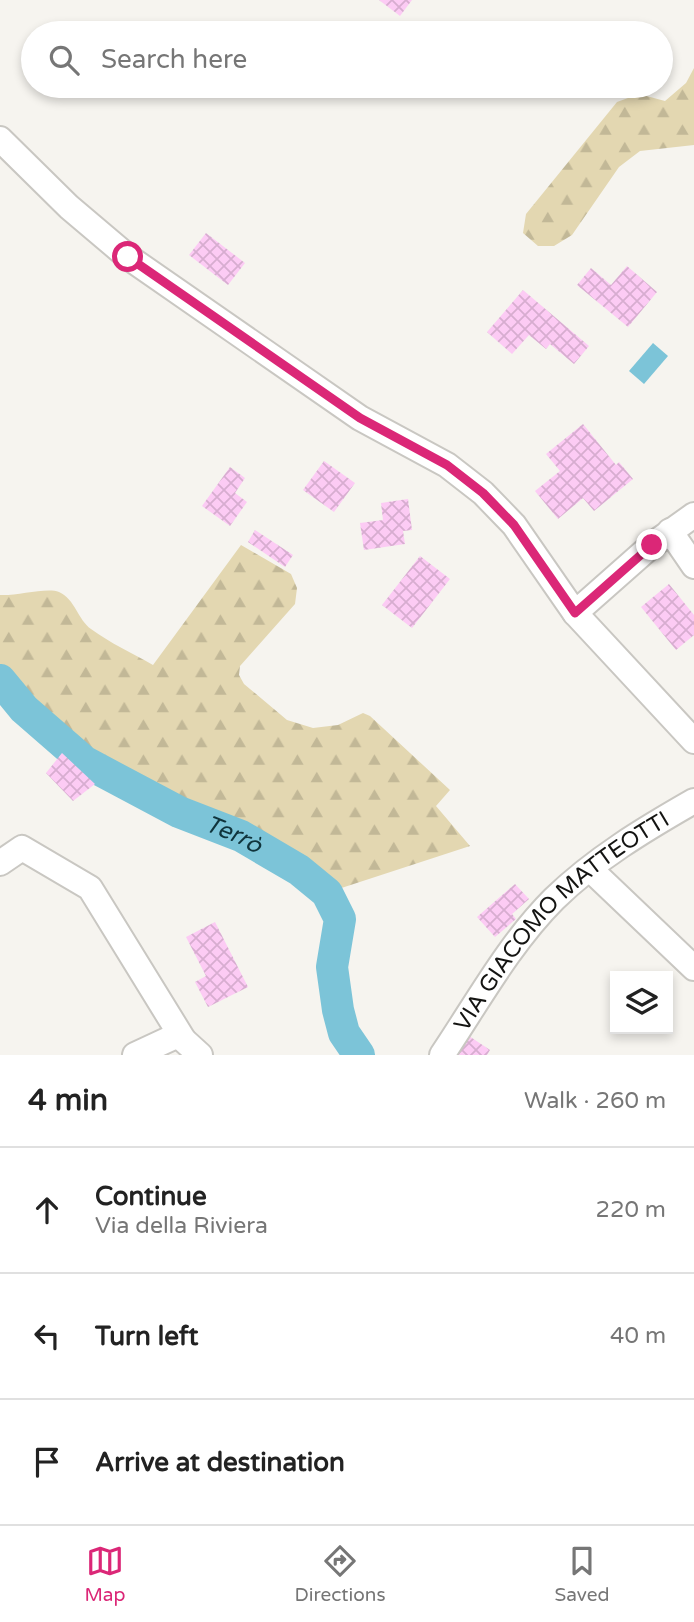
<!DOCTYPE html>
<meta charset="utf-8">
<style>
body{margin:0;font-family:"Varela Round",sans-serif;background:#f6f6f6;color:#222}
.controls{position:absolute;right:21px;bottom:21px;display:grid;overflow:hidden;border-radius:0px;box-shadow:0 4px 10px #0003}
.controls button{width:63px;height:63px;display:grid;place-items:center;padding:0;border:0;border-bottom:2px solid #e0e0e0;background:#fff;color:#222;font:35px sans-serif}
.stop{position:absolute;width:21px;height:21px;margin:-16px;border:5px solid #db2777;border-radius:50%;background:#fff}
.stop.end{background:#db2777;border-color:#fff;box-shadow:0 2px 7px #0008}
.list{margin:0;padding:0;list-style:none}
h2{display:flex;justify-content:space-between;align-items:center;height:91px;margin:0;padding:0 28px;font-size:30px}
h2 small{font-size:23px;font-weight:400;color:#767676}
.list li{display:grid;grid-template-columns:46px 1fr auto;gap:21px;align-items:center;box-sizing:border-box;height:126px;padding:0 28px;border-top:2px solid #e0e0e0}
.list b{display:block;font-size:26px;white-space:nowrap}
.list p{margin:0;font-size:23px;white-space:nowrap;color:#767676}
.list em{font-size:23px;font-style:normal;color:#767676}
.icon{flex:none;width:38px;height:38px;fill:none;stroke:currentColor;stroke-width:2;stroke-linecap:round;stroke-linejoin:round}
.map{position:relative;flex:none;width:694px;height:1055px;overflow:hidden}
.search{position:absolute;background:#fff;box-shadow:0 4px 10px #0003;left:21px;right:21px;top:21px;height:77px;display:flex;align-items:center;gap:18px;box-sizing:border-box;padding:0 24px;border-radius:38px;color:#767676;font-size:26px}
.sheet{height:469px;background:#fff}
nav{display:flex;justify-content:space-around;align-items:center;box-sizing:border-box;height:98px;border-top:2px solid #e0e0e0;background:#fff;font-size:19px;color:#767676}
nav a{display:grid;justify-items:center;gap:4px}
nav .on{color:#db2777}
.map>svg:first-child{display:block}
.forest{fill:url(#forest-firs)}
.water{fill:#7cc4d8}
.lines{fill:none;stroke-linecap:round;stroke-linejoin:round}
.river{stroke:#7cc4d8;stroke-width:32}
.building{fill:url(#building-cross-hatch)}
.minor-casing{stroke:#c9c7c2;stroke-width:28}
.minor{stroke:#fff;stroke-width:24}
.route{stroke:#db2777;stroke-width:9}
.labels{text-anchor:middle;stroke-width:5;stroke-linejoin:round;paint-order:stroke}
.street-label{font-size:23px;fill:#141412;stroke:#fff}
.water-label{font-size:24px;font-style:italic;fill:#10343c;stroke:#fff}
</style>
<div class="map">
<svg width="694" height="1055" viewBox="0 0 694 1055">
<defs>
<pattern id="forest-firs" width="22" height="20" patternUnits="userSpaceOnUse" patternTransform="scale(1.75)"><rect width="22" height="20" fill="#e3d7b1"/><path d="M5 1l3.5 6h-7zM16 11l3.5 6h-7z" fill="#c2b897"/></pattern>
<pattern id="building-cross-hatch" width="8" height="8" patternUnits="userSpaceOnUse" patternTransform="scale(1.75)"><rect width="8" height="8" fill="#fccbf4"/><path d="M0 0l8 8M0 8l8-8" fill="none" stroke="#d7add0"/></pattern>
</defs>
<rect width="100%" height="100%" fill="#f6f4ef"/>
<!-- forest -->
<path class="forest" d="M694 68V145L640 151 619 167 572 235 554 246H538L523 233 526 214 617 102 639 94 665 101 686 83Z
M241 545 291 574 297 588 295 604 240 666 239 675 244 684 287 720 313 728 338 725 363 713 370 716 450 790 436 806 470 846 320 895 294 874 231 843 178 822 131 798 87 767 0 692V595C17 596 47 587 59 592 75 599 78 620 91 629 110 643 132 653 153 665Z"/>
<!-- water -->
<path class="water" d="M653 343 668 356 644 384 629 371Z"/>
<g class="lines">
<!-- river -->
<path class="river" id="s1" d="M0 680 24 709 85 762 179 812 241 836 299 870 327 893 340 919 332 967 338 1010 344 1033 359 1055"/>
</g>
<!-- building -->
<path class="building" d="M379 0H412L400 16Z
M206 233 245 263 228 285 189 255Z
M627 266 657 292 628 327 577 285 591 268 611 285Z
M523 290 589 346 574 364 550 344 546 349 529 335 512 354 487 332Z
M583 424 616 465 619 462 633 479 594 511 583 498 558 519 535 491 560 471 546 454Z
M324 461 355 483 334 512 303 490Z
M230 467 245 478 235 493 247 502 230 526 202 506Z
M408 499 412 530 403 531 405 544 364 550 360 523 383 520 381 503Z
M255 530 293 555 285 567 248 542Z
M420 556 450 579 412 628 382 605Z
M669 584 694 615V635L676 650 641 607Z
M62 753 95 784 73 801 46 773Z
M515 884 529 899 512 914 516 919 495 937 477 917Z
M215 922 248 987 208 1007 195 982 206 976 186 937Z
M466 1034 490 1050 487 1055H452Z"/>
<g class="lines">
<defs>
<g id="minor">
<path d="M0 139 69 207 128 257 360 418 447 465 483 493 514 525 575 613 694 741"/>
<path d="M670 531 694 566"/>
<path d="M575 613 652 545 694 515"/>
<path d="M0 863 22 848 90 888 183 1039"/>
<path d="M590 869 694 968"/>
<path d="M135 1055 178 1035 200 1055"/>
<path id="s2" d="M442 1055C477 1003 509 944 554 899 595 859 645 829 694 801"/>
</g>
</defs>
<!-- minor casing -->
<use href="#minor" class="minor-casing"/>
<!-- minor -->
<use href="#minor" class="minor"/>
</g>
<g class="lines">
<!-- route -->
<path class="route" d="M128 257 360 418 447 465 483 493 514 525 575 613 652 545"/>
</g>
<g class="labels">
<!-- street labels -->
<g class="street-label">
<text dy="8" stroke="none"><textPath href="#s2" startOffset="182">VIA GIACOMO MATTEOTTI</textPath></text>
</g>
<!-- water labels -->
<g class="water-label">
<text dy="8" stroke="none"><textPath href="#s1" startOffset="284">Terrò</textPath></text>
</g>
</g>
</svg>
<div class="controls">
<button><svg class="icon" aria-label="layers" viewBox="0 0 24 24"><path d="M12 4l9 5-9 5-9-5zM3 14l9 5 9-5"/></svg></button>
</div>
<div class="stop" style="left:128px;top:257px"></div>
<div class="stop end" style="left:652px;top:545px"></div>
<div class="search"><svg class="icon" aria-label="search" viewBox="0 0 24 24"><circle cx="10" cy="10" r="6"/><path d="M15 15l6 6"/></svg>Search here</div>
</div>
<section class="sheet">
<h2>4 min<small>Walk · 260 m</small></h2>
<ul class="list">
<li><svg class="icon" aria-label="ahead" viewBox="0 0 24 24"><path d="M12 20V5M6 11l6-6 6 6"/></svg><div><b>Continue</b><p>Via della Riviera</p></div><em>220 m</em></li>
<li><svg class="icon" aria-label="left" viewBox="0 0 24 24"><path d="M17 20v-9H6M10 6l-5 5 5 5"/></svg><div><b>Turn left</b></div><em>40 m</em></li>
<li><svg class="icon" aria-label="arrive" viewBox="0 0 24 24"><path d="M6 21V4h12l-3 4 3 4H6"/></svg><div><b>Arrive at destination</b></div></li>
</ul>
</section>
<nav>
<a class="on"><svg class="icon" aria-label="map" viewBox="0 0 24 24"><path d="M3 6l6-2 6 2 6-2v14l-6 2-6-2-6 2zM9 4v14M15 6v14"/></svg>Map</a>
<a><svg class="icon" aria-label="directions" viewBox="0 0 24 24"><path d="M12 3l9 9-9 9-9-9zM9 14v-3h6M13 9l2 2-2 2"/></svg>Directions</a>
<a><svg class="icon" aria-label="saved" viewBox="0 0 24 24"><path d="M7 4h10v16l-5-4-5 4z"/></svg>Saved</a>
</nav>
